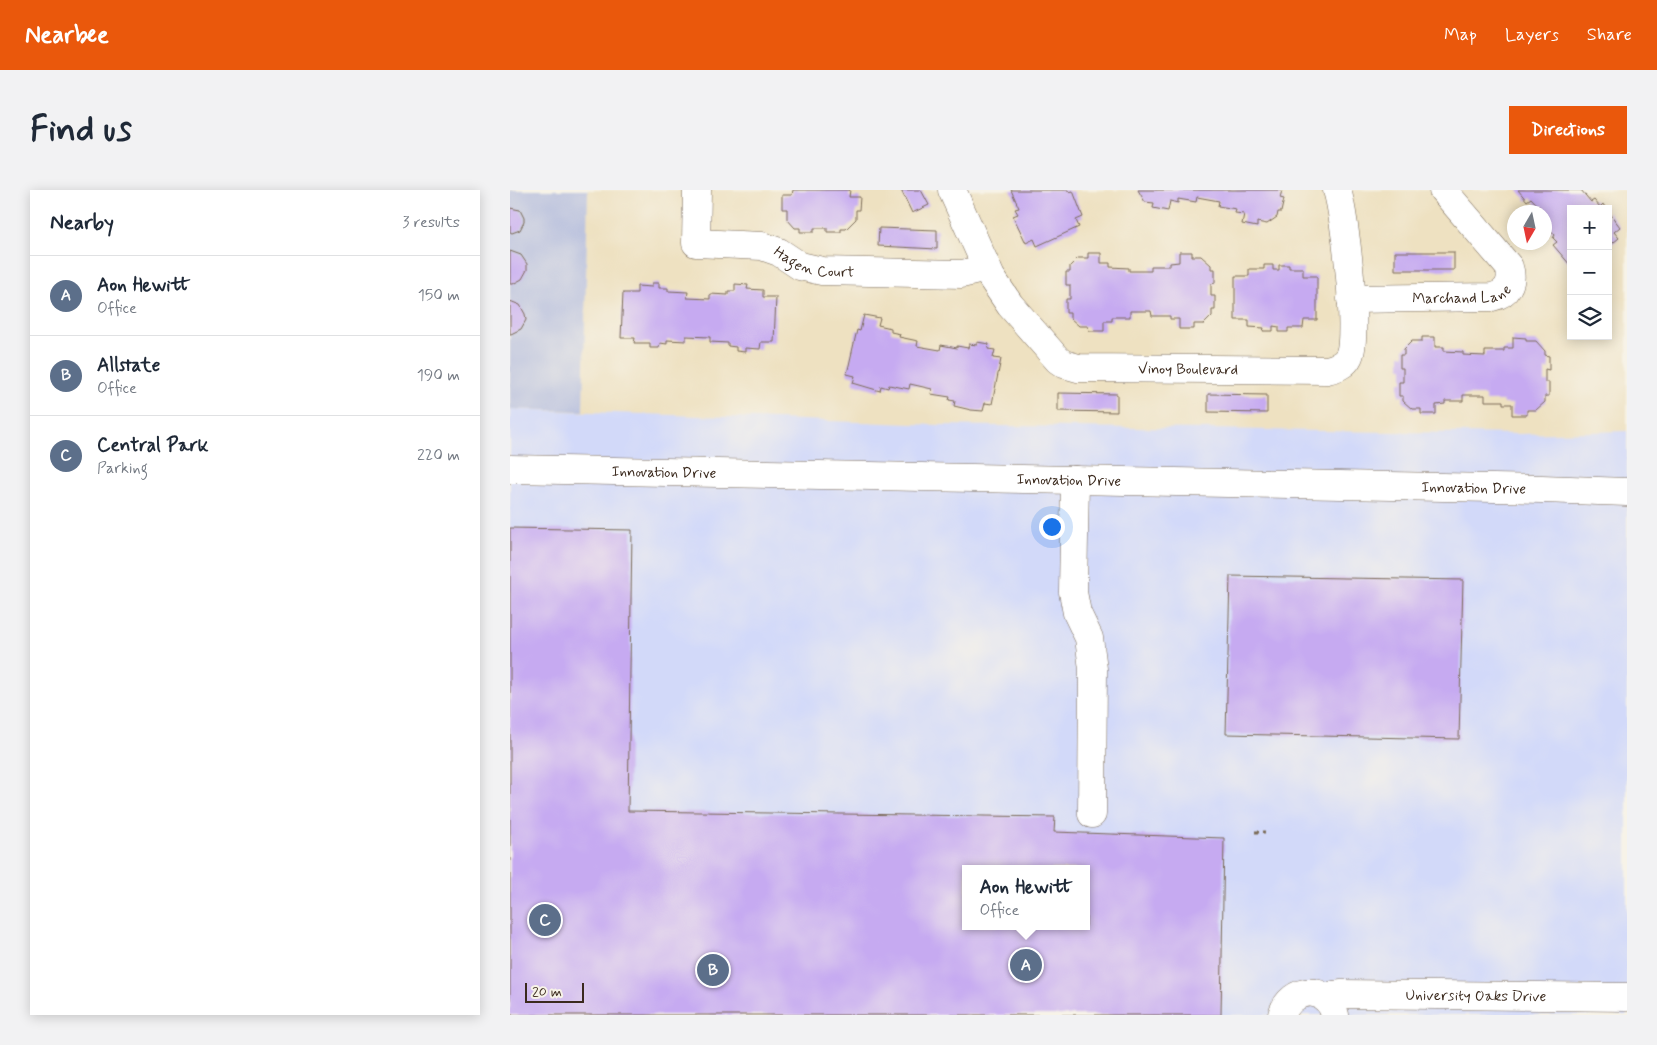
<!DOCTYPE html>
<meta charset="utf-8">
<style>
body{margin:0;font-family:Mynerve,sans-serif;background:#f2f2f3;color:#1f2937}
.controls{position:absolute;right:15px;top:15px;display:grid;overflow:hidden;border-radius:0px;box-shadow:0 2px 12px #0003}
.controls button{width:45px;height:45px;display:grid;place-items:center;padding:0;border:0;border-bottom:1px solid #e0e1e3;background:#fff;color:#1f2937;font:25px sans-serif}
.compass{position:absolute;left:997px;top:15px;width:45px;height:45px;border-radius:50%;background:#fff;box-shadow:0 2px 12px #0003;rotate:189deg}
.scale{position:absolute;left:15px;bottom:12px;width:59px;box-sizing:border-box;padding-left:5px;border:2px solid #3b2a1e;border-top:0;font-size:14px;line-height:18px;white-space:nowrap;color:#3b2a1e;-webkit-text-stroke:4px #f7f3e8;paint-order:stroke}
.you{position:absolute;left:541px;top:336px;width:18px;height:18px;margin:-12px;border:4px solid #fff;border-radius:50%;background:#1a73e8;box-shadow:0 0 0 8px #1a73e833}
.badge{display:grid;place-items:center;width:32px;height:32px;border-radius:50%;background:#ea580c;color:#fff;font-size:16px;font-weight:700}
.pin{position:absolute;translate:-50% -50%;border:2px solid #fff;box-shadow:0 1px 5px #0006}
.popup{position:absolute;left:452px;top:675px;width:128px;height:65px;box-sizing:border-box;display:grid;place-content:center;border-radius:0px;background:#fff;filter:drop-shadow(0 1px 4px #0005);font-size:16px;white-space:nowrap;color:#747a83}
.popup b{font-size:19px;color:#1f2937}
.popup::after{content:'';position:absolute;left:50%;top:100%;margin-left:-10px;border:10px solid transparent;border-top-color:#fff}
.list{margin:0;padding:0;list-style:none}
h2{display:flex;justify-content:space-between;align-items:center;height:65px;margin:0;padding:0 20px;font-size:21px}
h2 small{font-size:16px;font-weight:400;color:#747a83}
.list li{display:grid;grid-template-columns:32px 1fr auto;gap:15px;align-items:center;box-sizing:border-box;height:80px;padding:0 20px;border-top:1px solid #e0e1e3}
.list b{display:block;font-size:19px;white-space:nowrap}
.list p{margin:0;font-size:16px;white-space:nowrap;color:#747a83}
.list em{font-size:16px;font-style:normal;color:#747a83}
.icon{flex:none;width:28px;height:28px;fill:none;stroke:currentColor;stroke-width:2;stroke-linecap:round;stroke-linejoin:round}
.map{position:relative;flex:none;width:1117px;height:825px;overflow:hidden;border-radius:0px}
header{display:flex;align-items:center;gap:30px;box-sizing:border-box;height:70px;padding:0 25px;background:#ea580c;color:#fff}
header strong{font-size:24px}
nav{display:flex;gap:28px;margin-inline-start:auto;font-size:18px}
.intro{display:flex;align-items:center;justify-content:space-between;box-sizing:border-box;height:120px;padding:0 30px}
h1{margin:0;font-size:35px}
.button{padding:12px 22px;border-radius:0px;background:#ea580c;color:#fff;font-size:18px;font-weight:700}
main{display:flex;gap:30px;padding:0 30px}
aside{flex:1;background:#fff;border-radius:0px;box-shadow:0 2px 12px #0003}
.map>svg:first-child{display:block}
.built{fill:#d2d9f9;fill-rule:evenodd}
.industrial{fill:#bcc3de}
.building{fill:#c6aaf1;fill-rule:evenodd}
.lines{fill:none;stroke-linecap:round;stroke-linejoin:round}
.minor-casing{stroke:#7a6a57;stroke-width:29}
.path{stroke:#7a6a57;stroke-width:3;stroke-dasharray:4 4;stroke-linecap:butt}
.minor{stroke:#fff;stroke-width:28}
.labels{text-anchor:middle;stroke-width:4.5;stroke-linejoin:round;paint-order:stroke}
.street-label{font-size:15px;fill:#3b2a1e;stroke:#f7f3e8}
</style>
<header>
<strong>Nearbee</strong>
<nav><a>Map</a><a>Layers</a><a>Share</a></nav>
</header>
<div class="intro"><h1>Find us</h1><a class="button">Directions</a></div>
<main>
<aside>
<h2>Nearby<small>3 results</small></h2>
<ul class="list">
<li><span class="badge" style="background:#5c6f8a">A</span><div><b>Aon Hewitt</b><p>Office</p></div><em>150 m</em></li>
<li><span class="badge" style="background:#5c6f8a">B</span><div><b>Allstate</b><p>Office</p></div><em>190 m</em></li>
<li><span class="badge" style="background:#5c6f8a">C</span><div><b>Central Park</b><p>Parking</p></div><em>220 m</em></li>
</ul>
</aside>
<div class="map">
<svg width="1117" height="825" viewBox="0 0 1117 825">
<rect width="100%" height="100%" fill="#f7f3e8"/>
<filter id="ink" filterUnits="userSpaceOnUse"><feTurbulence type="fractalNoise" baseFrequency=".02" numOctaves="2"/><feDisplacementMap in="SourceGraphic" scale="10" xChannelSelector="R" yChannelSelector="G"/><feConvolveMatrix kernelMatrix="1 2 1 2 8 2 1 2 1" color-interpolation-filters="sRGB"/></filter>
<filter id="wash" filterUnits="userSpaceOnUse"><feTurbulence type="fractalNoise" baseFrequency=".0096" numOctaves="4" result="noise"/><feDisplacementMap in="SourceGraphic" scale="20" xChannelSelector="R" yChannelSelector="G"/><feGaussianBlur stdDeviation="1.12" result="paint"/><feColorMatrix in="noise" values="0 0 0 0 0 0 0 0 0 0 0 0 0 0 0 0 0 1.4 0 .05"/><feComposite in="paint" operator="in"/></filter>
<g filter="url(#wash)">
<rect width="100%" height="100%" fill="#eee1c1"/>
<!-- built -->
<path class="built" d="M0 219 428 235 1011 244 1117 241V825H0ZM456 679H576V736H456Z"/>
<!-- industrial -->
<path class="industrial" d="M0 0H78L73 221 0 219Z"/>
<g id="blocks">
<!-- building -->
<path class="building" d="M283 0H340L339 7H350L349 20H346V29L336 39H331V42H317V38H304V42H290V38H285L277 29V19H272V5H282Z
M391 0H411L419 15 402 23Z
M501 0H558L559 2 563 1 573 27 566 30 569 37 527 56 524 49 516 53 503 26 508 24 505 19 509 18Z
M628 0H772L770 8 774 9 771 22H768L767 27 757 34 747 32V37L732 34 734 24 725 23 726 19 708 16 709 11 687 7 686 12 668 9V13L660 11 658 21 643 18 644 13 635 12Z
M1008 0H1071L1081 12 1084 10 1090 17 1093 14 1096 19H1061V76L1043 55 1047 52 1043 48 1045 45 1034 32V29L1037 27 1034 22 1021 8 1017 11Z
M0 18 10 20 14 28V32L10 40 2 43 0 42Z
M1098 21 1110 37 1104 42 1109 48 1098 57Z
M369 38 427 40V59L368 56Z
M0 61 11 65 17 74V80L12 89 3 94H0Z
M669 62H682V66H691L701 75V79H705V93L701 94V106H705V120H702V126L694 134H684V139H669V129H660V126H642L641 121H620V127H602V131H594V141H579L578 136H569L560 128V123H556V109H560V95H556V82H560V76L568 68H578V63H591V73H600V77L619 78V81H641V76H660V73L669 72Z
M885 62H944V80H885Z
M754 75H763V80H769V75H779V78H793V86H807V130H794L793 138H778V142H769V137L763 136V141H753L754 138 739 137V130H725V86H739V79H754Z
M142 93H149V98H158V101L178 102 177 108 200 109V104L218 105V101H225V94L238 95 237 99 253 100V107H266L264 152H251L250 159 235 158V162L226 161V157L218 156V153L200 152V147L176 146V151L157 150V154L150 153 149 158H140V153H124L125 148H111L113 103H127V96L142 97Z
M0 111 10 115 15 124 16 130 11 139 1 144H0Z
M354 125 370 128 368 135 381 138V142L390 144 389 147 408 151 407 156 430 160 431 155 447 158V156L458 158 459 154 467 155V152L479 154 478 159 485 160 483 168 491 169 482 214 475 213 473 221 461 220 444 216 445 211 439 210 440 207 421 204 422 199 400 194 399 199 379 195 378 198 371 196 370 201 343 193 345 186 337 184 347 140 350 141Z
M912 147H925V157H934V161L953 162V165L975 166V161H994V158H1003V147L1016 148V151H1026L1035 161V165L1039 166V180L1035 179V192H1039V206H1035V212L1026 220H1017V225H1002V214H993V211H975V205H953V211H935V214L926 215V224H911V219H902L893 211V206H889V192H893V178H890V165H894V159L902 151H912Z
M548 203 607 204V222L548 221Z
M698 204 757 205V223L698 222Z
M0 338 122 340 118 621 545 627 544 642 714 648 711 825H0ZM456 679H576V736H456Z
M720 386 953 390 949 549 716 544Z"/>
</g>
</g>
<g filter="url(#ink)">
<use href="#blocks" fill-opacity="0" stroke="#7a6a57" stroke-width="1"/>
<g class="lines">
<defs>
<g id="minor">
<path id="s1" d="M187 0 186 53 252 56 269 62 290 76 312 81 452 84 477 78"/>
<path id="s2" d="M442 0 481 87 500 115 548 170 554 174 568 178 817 180C826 178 835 175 839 166 849 145 835 25 827 0"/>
<path id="s3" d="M841 109 982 107C997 104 1004 92 999 77L933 0"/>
<path id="s4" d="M0 279 1032 299 1117 302"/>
<path d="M565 290 563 402 567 423 579 448 583 479 582 624"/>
<path id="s5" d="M816 809 824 805 832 804 1117 807"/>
<path d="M772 825C781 796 818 794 825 825"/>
</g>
</defs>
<!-- minor casing -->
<use href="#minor" class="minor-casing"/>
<!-- path -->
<path class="path" d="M745 642H755"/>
<!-- minor -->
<use href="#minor" class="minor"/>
</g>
</g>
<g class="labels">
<!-- street labels -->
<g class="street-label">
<text dy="5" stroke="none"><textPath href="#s1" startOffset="175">Hagen Court</textPath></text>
<text dy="5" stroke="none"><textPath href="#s3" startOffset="111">Marchand Lane</textPath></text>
<text dy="5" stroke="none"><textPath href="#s2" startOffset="334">Vinoy Boulevard</textPath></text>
<text dy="5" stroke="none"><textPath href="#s4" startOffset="154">Innovation Drive</textPath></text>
<text dy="5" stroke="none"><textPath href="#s4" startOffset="559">Innovation Drive</textPath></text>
<text dy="5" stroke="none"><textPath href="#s4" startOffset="964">Innovation Drive</textPath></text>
<text dy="5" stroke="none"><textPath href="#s5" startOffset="151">University Oaks Drive</textPath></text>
</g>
</g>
</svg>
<div class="controls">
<button>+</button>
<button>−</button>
<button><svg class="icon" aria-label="layers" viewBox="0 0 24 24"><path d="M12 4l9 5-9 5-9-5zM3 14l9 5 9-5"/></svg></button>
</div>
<svg class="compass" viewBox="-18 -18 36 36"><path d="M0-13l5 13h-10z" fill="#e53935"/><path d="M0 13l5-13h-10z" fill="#747a83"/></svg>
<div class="scale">20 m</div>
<div class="you"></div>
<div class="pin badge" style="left:516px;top:775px;background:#5c6f8a">A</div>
<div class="popup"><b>Aon Hewitt</b>Office</div>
<div class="pin badge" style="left:203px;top:780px;background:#5c6f8a">B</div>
<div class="pin badge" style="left:35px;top:730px;background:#5c6f8a">C</div>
</div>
</main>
